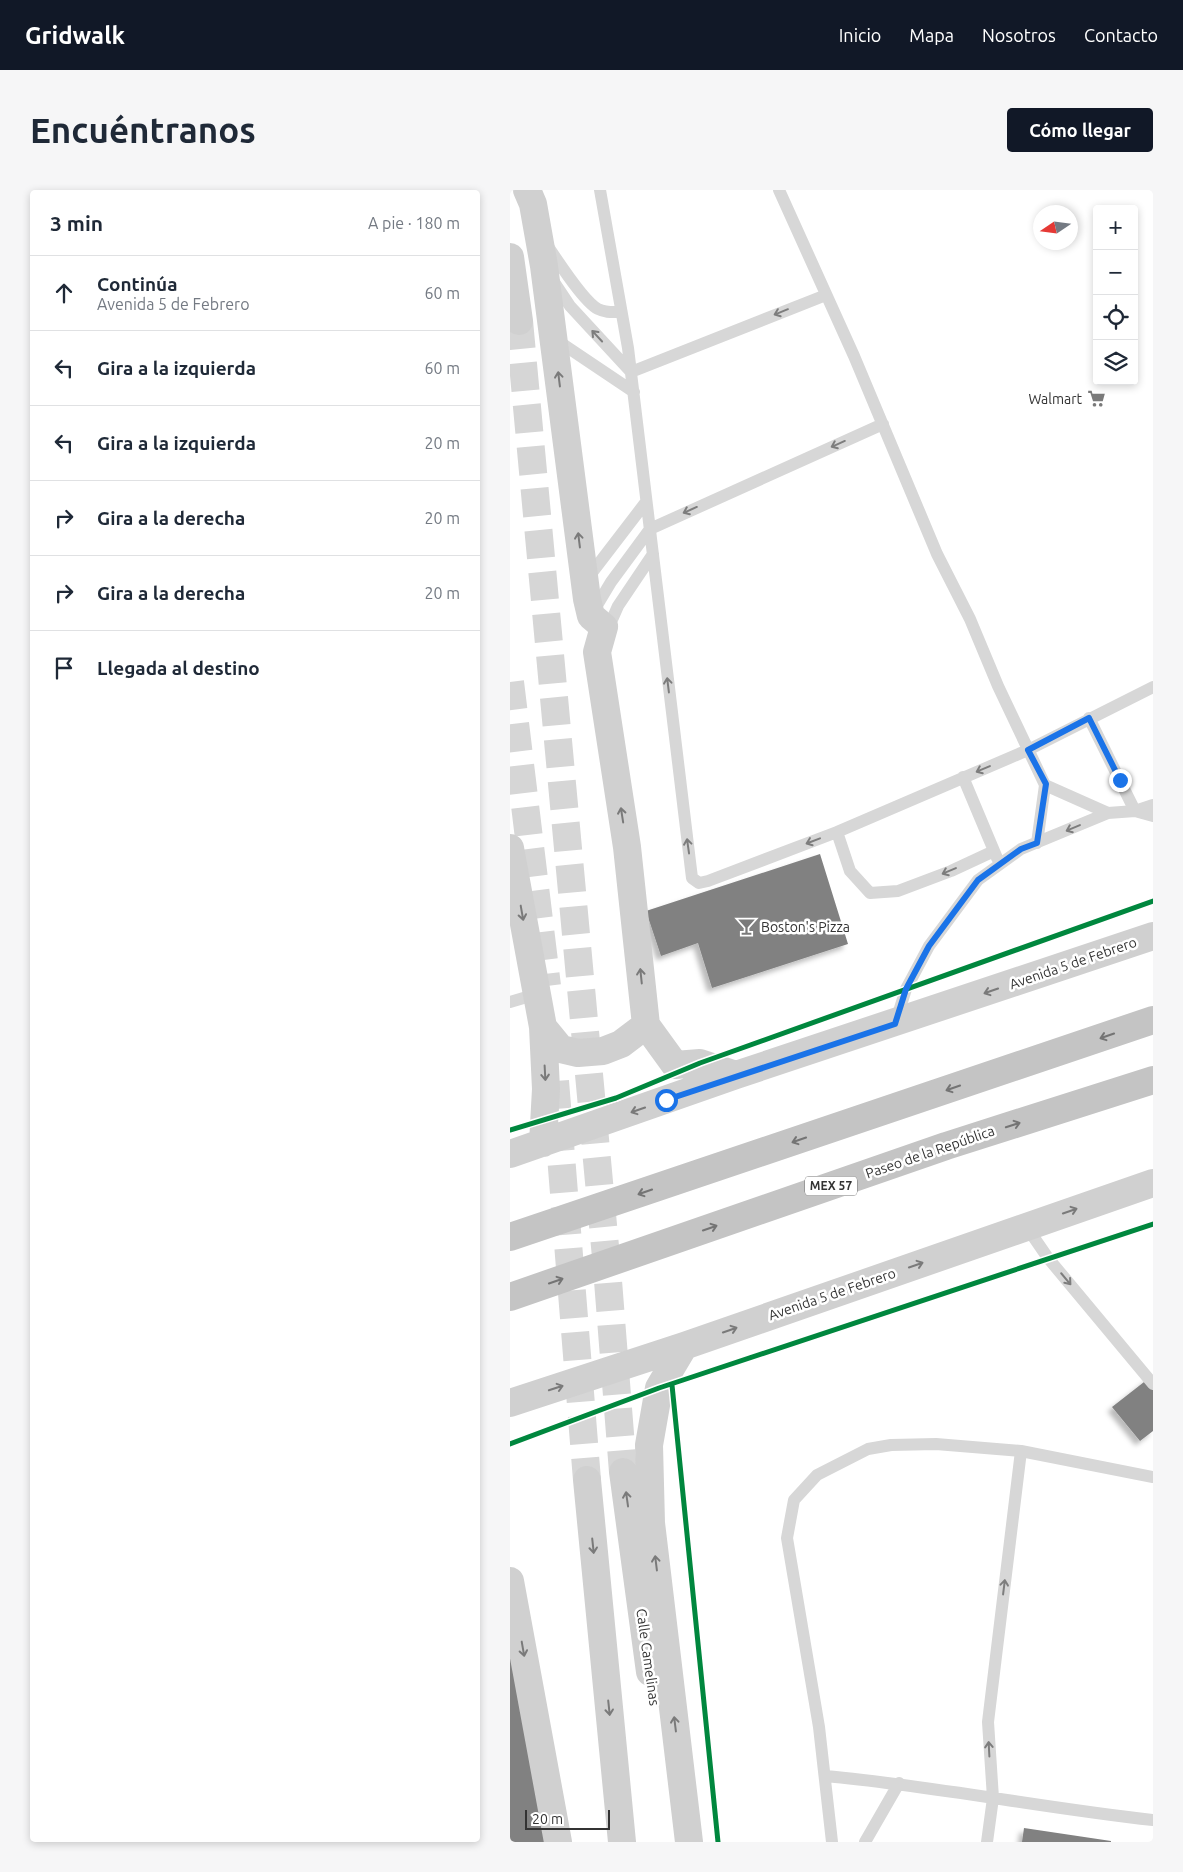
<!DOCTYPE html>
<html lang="es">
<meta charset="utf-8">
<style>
body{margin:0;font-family:Ubuntu,sans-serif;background:#f6f6f7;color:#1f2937}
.controls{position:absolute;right:15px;top:15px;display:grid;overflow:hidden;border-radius:5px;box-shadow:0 2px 8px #0003}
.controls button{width:45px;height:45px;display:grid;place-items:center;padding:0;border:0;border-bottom:1px solid #e0e1e3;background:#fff;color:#1f2937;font:25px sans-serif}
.compass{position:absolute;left:523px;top:15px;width:45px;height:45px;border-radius:50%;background:#fff;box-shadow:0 2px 8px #0003;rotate:257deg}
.scale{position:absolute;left:15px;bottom:12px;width:85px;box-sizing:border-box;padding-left:5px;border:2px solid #333;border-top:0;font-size:14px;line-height:18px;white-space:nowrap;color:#333;-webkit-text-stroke:4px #fff;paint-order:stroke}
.stop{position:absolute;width:15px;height:15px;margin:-11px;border:4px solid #1a73e8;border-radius:50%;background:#fff}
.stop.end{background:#1a73e8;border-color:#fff;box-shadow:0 1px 5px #0008}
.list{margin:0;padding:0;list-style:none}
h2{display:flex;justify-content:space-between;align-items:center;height:65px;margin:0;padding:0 20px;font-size:21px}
h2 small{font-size:16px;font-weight:400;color:#747a83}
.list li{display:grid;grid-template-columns:32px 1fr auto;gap:15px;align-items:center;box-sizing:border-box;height:75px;padding:0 20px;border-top:1px solid #e0e1e3}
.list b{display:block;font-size:19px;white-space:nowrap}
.list p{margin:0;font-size:16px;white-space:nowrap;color:#747a83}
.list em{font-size:16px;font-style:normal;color:#747a83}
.icon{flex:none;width:28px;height:28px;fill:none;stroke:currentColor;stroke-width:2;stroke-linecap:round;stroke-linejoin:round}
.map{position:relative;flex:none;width:643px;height:1652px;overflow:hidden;border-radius:5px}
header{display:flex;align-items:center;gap:30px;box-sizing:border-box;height:70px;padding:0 25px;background:#111827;color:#fff}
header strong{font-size:24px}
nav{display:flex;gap:28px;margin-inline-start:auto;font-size:18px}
.intro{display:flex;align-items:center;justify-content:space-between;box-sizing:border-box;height:120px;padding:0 30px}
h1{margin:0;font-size:35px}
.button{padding:12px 22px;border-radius:5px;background:#111827;color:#fff;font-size:18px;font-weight:700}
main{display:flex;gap:30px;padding:0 30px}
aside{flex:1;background:#fff;border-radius:5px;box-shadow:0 2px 8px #0003}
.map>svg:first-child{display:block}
.building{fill:#818181;filter:url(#shadow)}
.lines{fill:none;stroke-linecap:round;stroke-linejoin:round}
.secondary-tunnel{stroke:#d6d6d6;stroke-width:28;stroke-dasharray:28 14;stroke-linecap:butt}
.lane{stroke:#d7d7d7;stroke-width:12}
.secondary{stroke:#d0d0d0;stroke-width:28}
.highway{stroke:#c4c4c4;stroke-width:28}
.cycleway-casing{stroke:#fff;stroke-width:8}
.cycleway{stroke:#00873e;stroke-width:5}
.oneway{stroke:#7d7d7d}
.oneway2{stroke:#7a7a7a}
.oneway3{stroke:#747474}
.route{stroke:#1a73e8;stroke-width:6}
.labels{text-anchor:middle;stroke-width:5;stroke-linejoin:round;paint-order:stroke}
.shield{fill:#fff;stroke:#707070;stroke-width:1}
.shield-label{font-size:12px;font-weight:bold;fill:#333}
.poi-label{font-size:14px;fill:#333;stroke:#fff;text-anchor:end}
.street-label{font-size:14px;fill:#333;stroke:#fff}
</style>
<header>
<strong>Gridwalk</strong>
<nav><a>Inicio</a><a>Mapa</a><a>Nosotros</a><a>Contacto</a></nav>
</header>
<div class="intro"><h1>Encuéntranos</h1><a class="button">Cómo llegar</a></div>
<main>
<aside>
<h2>3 min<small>A pie · 180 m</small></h2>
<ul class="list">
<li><svg class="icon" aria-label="ahead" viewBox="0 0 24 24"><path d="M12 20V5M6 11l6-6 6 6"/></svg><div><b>Continúa</b><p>Avenida 5 de Febrero</p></div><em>60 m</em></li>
<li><svg class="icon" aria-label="left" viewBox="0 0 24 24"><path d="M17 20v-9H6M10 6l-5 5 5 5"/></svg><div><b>Gira a la izquierda</b></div><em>60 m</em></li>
<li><svg class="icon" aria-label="left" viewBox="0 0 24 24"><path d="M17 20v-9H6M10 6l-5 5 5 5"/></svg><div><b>Gira a la izquierda</b></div><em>20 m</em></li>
<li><svg class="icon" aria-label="right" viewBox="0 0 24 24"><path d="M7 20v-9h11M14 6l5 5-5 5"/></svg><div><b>Gira a la derecha</b></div><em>20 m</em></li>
<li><svg class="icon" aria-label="right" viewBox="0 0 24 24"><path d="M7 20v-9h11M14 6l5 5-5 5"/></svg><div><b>Gira a la derecha</b></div><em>20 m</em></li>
<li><svg class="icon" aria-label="arrive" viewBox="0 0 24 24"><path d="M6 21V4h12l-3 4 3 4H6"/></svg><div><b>Llegada al destino</b></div></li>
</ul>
</aside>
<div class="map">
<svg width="643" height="1652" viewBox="0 0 643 1652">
<defs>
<filter id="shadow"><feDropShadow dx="-4.5" dy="4.5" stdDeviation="2.5" flood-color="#0004"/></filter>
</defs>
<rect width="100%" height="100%" fill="#fff"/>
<!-- building -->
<path class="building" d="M310 664 338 754 202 798 188 753 151 766 136 721Z
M643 1185V1241L630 1251 602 1217Z
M0 1460 36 1652H0Z
M514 1638 601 1651V1652H512Z"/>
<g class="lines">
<!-- secondary-tunnel -->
<path class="secondary-tunnel" d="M9 131 97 1078 113 1282
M0 492 37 796
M45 891 77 1290"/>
<!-- lane -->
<path class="lane" d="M90 0 118 158 182 688 189 693 198 691 327 642 340 681 360 703 388 701 441 681 484 661
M269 0 344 166 427 364 460 429 488 496 535 595 527 653
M37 55C47 70 74 112 88 119 96 123 102 122 111 122
M42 89 60 116 121 182 316 105
M45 149 124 202
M77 389 136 312
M83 422 101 392 140 339 373 234
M97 441 108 416 143 364
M579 528 625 621 643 615
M453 587 487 668
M535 595 598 623
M327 642 518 560 643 497
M0 812 27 804
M386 831 396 799 419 756 468 690 511 659 598 623 625 621 643 626
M516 1036 538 1068 643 1194
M315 1586C425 1596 533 1618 643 1630
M322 1652 309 1537 277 1348 284 1310 307 1285 358 1259 381 1255 426 1254 511 1261 643 1287
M355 1652 389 1593
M477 1652 483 1608 478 1532 511 1261"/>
<!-- secondary -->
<path class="secondary" d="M17 0 23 14 34 76 77 409 81 426 94 437 87 462 117 657 136 835 165 875 190 873 226 885
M0 67 9 131
M0 658 33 837 36 899 33 953
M33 837 51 859 68 863 93 861 111 854 136 835
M0 964 226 885 643 746
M174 1156 149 1198 139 1255 141 1333 179 1652
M0 1213 174 1156 643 993
M113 1282 140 1482
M77 1290 112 1652
M0 1391 48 1652"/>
<!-- highway -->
<path class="highway" d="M0 1047 643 830
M0 1107 436 956 643 890"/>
<defs>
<path id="cycleway" d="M0 940 106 908 190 873 643 711
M162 1195 208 1652
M0 1254 149 1198 643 1034"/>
</defs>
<!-- cycleway casing -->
<use href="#cycleway" class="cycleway-casing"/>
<!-- cycleway -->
<use href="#cycleway" class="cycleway"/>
</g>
<!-- one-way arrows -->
<defs><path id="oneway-shaft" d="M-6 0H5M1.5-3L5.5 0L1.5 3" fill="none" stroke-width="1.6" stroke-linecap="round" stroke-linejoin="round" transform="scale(1.25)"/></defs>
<g class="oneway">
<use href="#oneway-shaft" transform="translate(271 122) rotate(158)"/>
<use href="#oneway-shaft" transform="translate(87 146) rotate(-133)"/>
<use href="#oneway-shaft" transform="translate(328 254) rotate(156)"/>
<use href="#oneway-shaft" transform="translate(180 320) rotate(156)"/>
<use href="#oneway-shaft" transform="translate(158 495) rotate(-97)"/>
<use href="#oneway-shaft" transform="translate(473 579) rotate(157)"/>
<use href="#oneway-shaft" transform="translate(563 638) rotate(157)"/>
<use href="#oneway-shaft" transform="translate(303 651) rotate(159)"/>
<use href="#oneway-shaft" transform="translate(178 656) rotate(-98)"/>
<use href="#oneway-shaft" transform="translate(439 681) rotate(157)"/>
<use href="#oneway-shaft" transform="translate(556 1089) rotate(50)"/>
<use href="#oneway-shaft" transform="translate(494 1397) rotate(-83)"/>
<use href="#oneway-shaft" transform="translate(479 1559) rotate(-93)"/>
</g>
<g class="oneway2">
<use href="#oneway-shaft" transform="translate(49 189) rotate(-97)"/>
<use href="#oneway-shaft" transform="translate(69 350) rotate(-97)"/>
<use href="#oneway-shaft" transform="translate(112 625) rotate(-99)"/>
<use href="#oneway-shaft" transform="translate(12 723) rotate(80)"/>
<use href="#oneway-shaft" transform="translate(131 786) rotate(-96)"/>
<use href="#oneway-shaft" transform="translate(481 801) rotate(161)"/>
<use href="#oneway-shaft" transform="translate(35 883) rotate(87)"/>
<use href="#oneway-shaft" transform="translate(128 920) rotate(161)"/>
<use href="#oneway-shaft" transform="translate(560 1021) rotate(-19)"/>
<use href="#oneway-shaft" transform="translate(406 1075) rotate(-19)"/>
<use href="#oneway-shaft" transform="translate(220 1140) rotate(-19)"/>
<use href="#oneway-shaft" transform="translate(46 1198) rotate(-18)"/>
<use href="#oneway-shaft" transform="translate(117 1309) rotate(-98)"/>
<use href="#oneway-shaft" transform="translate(83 1356) rotate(84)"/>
<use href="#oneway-shaft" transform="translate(146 1373) rotate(-97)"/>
<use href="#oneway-shaft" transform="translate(13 1459) rotate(80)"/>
<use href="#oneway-shaft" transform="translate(99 1518) rotate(84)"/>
<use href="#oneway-shaft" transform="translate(165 1534) rotate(-97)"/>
</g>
<g class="oneway3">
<use href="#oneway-shaft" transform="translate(597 846) rotate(161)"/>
<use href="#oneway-shaft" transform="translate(443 898) rotate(161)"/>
<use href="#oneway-shaft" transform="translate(503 935) rotate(-18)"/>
<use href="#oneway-shaft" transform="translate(289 950) rotate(161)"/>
<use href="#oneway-shaft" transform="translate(135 1002) rotate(161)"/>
<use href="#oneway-shaft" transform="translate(200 1038) rotate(-19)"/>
<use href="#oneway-shaft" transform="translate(46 1091) rotate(-19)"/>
</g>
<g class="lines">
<!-- route -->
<path class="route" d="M156 910 385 834 396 799 419 756 468 690 511 659 527 653 536 594 518 560 579 528 610 590"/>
</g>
<!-- icons -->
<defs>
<symbol id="supermarket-bare" viewBox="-9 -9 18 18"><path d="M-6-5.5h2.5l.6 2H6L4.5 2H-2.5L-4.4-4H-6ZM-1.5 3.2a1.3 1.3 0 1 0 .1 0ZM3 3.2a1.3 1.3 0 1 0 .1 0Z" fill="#7a7a7a" stroke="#fff" stroke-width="2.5" paint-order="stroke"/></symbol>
<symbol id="bar-bare" viewBox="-9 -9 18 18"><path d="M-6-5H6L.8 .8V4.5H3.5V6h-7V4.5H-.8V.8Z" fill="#7a7a7a" stroke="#fff" stroke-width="2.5" paint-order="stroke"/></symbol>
</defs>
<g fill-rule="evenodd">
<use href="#supermarket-bare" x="574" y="196" width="25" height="25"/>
<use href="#bar-bare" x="224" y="724" width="25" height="25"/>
</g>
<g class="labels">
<!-- shield labels -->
<rect class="shield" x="295" y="986.5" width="52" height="19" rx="4"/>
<g class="shield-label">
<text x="321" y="1000">MEX 57</text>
</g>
<!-- poi labels -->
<g class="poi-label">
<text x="572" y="214">Walmart</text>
<text x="251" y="742" text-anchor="start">Boston's Pizza</text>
</g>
<!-- street labels -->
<g class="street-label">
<text transform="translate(563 773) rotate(-19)" y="5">Avenida 5 de Febrero</text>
<text transform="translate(420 962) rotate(-19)" y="5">Paseo de la República</text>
<text transform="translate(322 1104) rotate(-19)" y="5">Avenida 5 de Febrero</text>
<text transform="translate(138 1467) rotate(82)" y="5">Calle Camelinas</text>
</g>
</g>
</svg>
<div class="controls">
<button>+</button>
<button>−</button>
<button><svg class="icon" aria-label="locate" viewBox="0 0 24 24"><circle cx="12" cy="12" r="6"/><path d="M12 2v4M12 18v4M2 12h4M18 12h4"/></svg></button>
<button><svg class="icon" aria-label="layers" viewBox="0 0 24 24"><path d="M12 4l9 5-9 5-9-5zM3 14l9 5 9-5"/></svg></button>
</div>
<svg class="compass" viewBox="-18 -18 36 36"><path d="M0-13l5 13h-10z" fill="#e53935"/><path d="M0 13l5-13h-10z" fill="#747a83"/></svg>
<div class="scale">20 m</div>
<div class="stop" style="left:156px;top:910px"></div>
<div class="stop end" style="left:610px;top:590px"></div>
</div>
</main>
